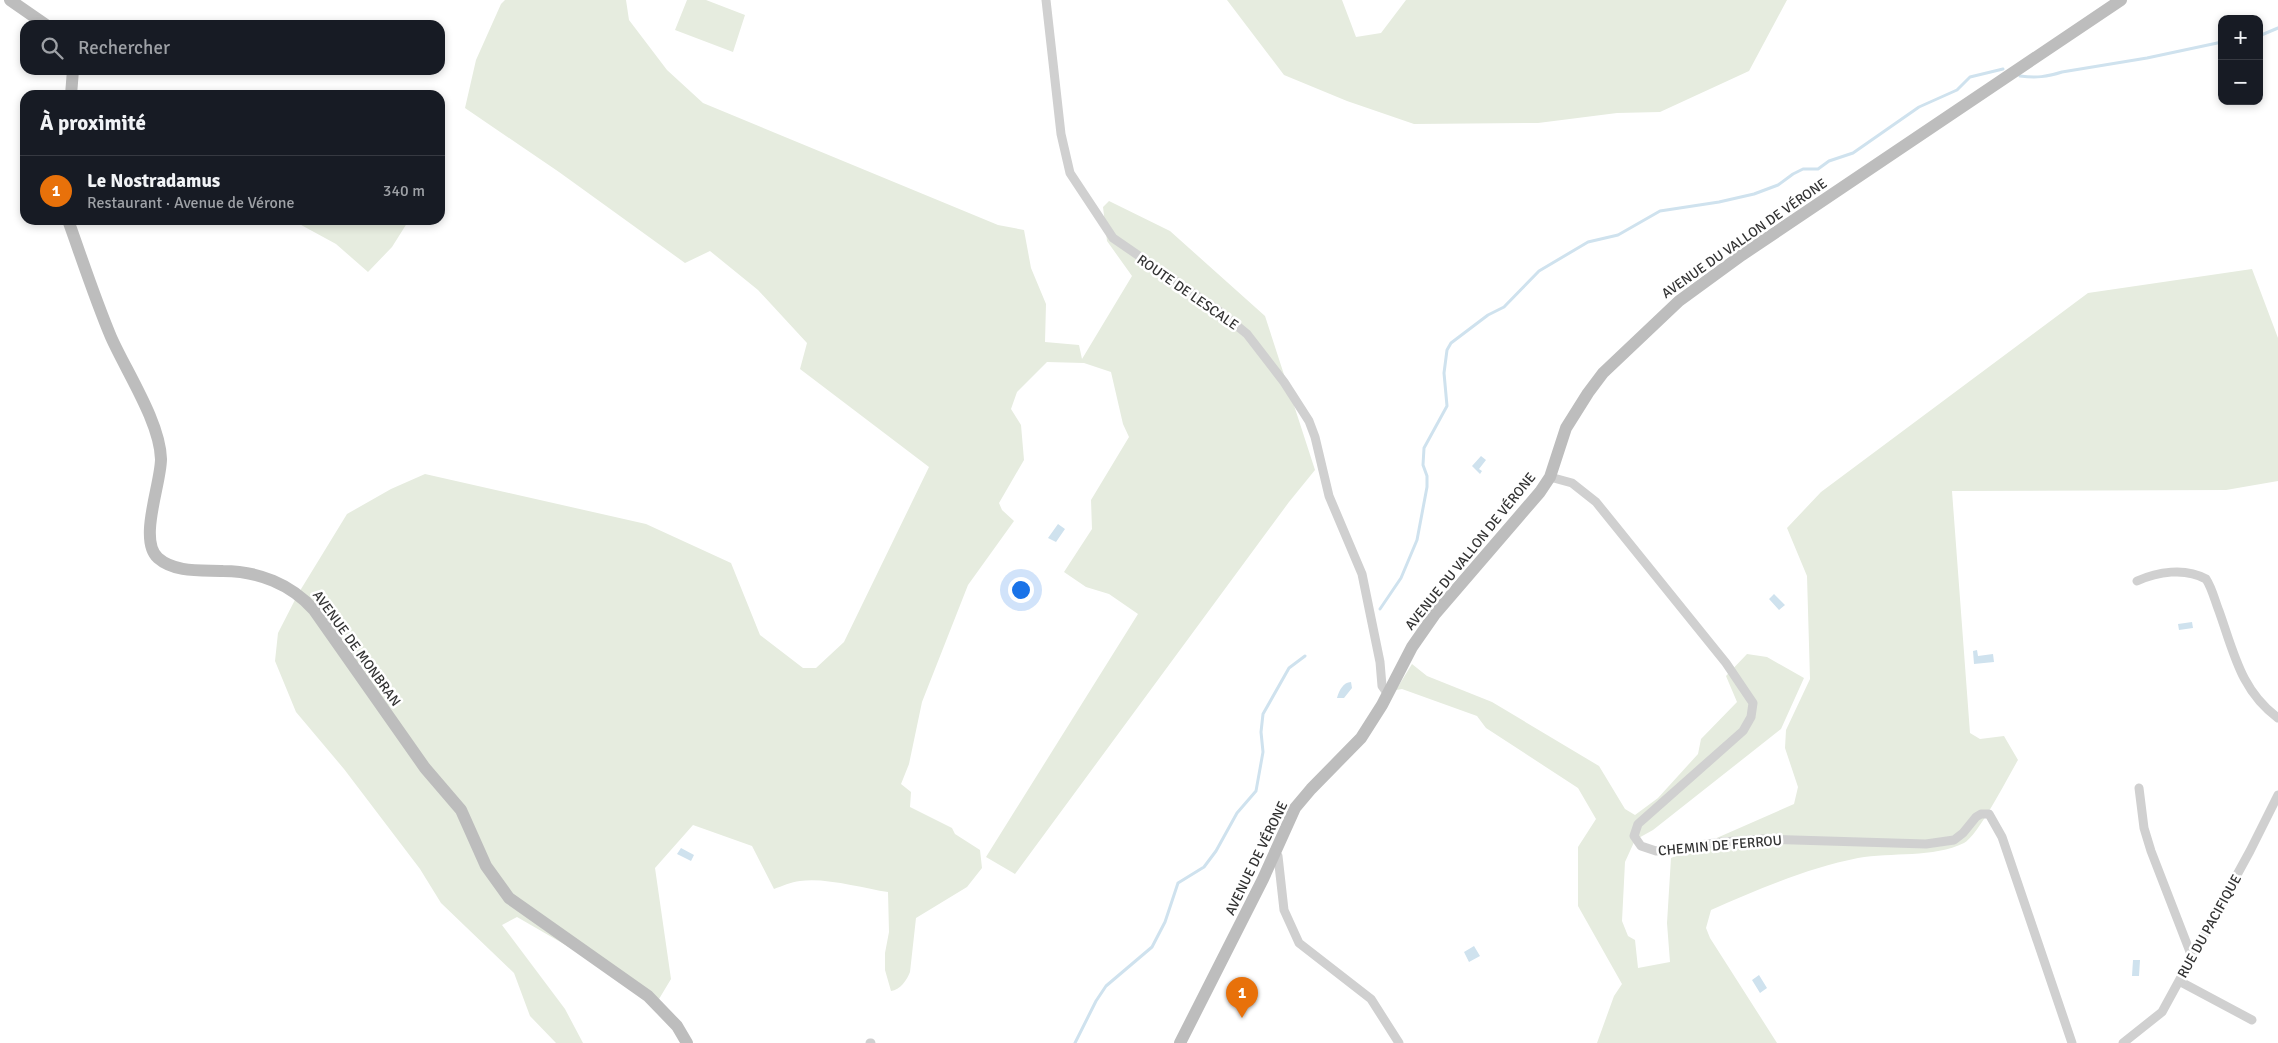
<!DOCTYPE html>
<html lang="fr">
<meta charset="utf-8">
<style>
body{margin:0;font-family:Signika,sans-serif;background:#242831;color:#f1f3f6}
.controls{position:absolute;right:15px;top:15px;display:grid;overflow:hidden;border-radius:10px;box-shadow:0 2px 8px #0003}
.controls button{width:45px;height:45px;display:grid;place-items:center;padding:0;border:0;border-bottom:1px solid #363941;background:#171b24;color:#f1f3f6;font:25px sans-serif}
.you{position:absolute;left:1020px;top:589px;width:18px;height:18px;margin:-12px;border:4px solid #fff;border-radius:50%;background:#1a73e8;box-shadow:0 0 0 8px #1a73e833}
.badge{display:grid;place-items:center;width:32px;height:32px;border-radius:50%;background:#d93025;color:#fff;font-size:16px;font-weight:700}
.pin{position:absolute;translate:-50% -41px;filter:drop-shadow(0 1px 2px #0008)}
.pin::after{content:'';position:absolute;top:26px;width:18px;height:15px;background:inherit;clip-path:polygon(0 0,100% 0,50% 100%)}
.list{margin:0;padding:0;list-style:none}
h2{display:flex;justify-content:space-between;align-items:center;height:65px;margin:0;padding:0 20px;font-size:21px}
h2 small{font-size:16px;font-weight:400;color:#9ea1a6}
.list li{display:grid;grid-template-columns:32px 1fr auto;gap:15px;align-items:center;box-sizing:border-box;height:70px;padding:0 20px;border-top:1px solid #363941}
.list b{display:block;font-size:19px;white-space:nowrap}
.list p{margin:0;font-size:16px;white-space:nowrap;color:#9ea1a6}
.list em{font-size:16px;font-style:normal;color:#9ea1a6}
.icon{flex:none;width:28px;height:28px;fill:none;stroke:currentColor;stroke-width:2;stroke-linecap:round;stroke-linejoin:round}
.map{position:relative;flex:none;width:2278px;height:1043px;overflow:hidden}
.search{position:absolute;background:#171b24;box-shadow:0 2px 8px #0003;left:20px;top:20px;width:425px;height:55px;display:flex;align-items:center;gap:12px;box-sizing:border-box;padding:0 18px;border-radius:15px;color:#9ea1a6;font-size:19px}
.panel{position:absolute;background:#171b24;box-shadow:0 2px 8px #0003;left:20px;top:90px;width:425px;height:135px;border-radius:15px}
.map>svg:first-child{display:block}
.green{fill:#e6ecdf}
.water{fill:#cfe2ee}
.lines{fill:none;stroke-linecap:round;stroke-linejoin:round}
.stream{stroke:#cfe2ee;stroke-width:3}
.street{stroke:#d0d0d0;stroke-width:9}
.secondary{stroke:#bdbdbd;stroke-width:12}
.labels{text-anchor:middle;stroke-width:5;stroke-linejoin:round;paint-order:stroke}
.street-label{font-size:14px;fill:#333;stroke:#fff}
</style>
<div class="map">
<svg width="2278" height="1043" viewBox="0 0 2278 1043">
<rect width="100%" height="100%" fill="#fff"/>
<!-- green -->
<path class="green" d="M505 0H626L629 20 667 70 703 103 998 225 1024 230 1031 268 1046 304 1045 342 1079 345 1082 359 1132 276 1107 241 1103 207 1109 201 1170 231 1265 316 1315 470 1289 502 1015 874 986 857 1138 614 1109 594 1086 587 1064 572 1092 529 1091 500 1129 437 1123 424 1111 372 1084 363 1047 362 1017 392 1011 409 1021 425 1024 460 999 503 1002 510 1014 521 968 585 922 702 909 764 901 784 911 792 910 807 952 828 955 834 980 850 982 868 967 887 916 918 910 972C907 980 900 990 891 991L885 970V953L889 932 888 892C863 888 824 877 800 881 791 882 782 886 774 889L752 846 693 825 655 868 671 979 659 999 517 917 502 925 565 1009 583 1043H556L530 1016 514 973 441 903 420 869 344 769 296 712 275 661 278 633 298 594 347 514 391 489 425 474 646 524 731 563 760 635 803 668H816L844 642 929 467 800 369 807 343 758 290 710 251 685 263 559 172 465 108 476 60 501 4Z
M687 0H706L745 15 733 52 675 30Z
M1227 0H1342L1356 37 1381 33 1406 0H1787L1749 71 1660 112 1617 113 1538 123 1414 124 1347 101 1284 75Z
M292 220H409L392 247 368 272 336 244Z
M2252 269 2278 338V481L2226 490 1952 491 1970 733 1980 739 2004 736 2018 760C2008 777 1978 836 1964 843 1934 858 1891 852 1858 858 1808 868 1758 889 1711 910L1706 928 1710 938 1777 1043H1597L1614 996 1622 984 1578 906V847L1596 819 1578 788 1486 728 1477 716 1402 689 1396 690 1412 664 1427 676 1492 702 1599 766 1625 809 1635 815 1658 798 1698 754 1701 739 1737 702 1726 676 1747 654 1767 657 1804 678 1781 729 1653 830 1635 840 1625 862 1622 921 1628 936 1635 940 1638 968 1670 962 1667 923 1671 858 1794 804 1798 787 1785 748 1786 730 1810 679 1807 576 1787 528 1821 492 2088 293Z"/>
<!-- water -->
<path class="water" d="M1481 456 1486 460 1479 469 1482 471 1480 474 1472 466Z
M1058 524 1065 529 1056 542 1048 538Z
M1774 594 1785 605 1779 610 1769 599Z
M2192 622 2193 628 2179 630 2178 624Z
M1977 650 1978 656 1993 654 1994 662 1974 664 1973 651Z
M1351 682 1352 688 1344 698H1337C1339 691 1343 682 1351 682Z
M681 848 694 855 691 861 677 854Z
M1474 946 1480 956 1469 962 1464 952Z
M2133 960H2140L2139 976H2132Z
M1759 975 1767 988 1760 993 1752 980Z"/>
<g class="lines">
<!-- stream -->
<path class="stream" d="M2259 36 2278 28
M2020 76C2036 78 2047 77 2062 72L2147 58 2222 42
M1380 609 1401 578 1417 540 1427 487V476L1423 465 1424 448 1447 406 1444 373 1447 350 1451 343 1488 315 1504 307 1539 271 1588 242 1618 235 1660 211 1719 202 1754 194 1778 185 1793 174 1803 169H1818L1829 161 1853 153 1919 107 1957 90 1970 77 2003 69
M1075 1043 1096 1001 1106 986 1152 947 1165 922 1178 883 1204 867 1216 851 1237 813 1256 791 1263 752 1261 732 1263 714 1289 668 1305 656"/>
<!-- street -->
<path class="street" d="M1046 0 1061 134 1070 173 1113 238 1219 311 1247 334 1284 382 1309 421 1315 437 1329 496 1362 574 1380 662 1382 686 1387 693
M1550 477 1572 483 1596 502 1726 663 1753 703 1751 717 1743 731 1638 824 1634 836 1641 846 1656 851 1722 842 1762 839 1926 844 1954 840 1963 833 1976 817 1981 814H1989L2002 837 2072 1043
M2137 581C2157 572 2185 567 2206 579 2212 588 2215 601 2219 611 2234 653 2241 691 2278 718
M2139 788 2144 828 2151 851 2192 957
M1274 851 1278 856 1284 910 1299 943 1371 999 1399 1043
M2179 981 2252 1020
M870 1043H871
M2123 1043 2162 1012 2250 851 2278 795"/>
<!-- secondary -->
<path class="secondary" d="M10 0 46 25
M71 95 73 70
M68 220C82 259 95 299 111 337 126 371 160 422 161 459 161 484 138 540 158 558 175 573 202 570 223 571 258 571 291 584 314 610L425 768 461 810 486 866 509 898 648 996 677 1026 687 1043
M1180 1043 1263 879 1295 808 1311 789 1361 738 1382 705 1412 647 1435 614 1540 492 1550 477 1566 428 1588 393 1603 373 1679 301 1742 255 2121 0"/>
</g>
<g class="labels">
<!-- street labels -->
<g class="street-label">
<text transform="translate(1744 238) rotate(-35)" y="5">AVENUE DU VALLON DE VÉRONE</text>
<text transform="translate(1188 292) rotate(35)" y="5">ROUTE DE LESCALE</text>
<text transform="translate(1470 551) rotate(-51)" y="5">AVENUE DU VALLON DE VÉRONE</text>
<text transform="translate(357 648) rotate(54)" y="5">AVENUE DE MONBRAN</text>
<text transform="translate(1720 845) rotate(-5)" y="5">CHEMIN DE FERROU</text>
<text transform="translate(1256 858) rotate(-64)" y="5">AVENUE DE VÉRONE</text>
<text transform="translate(2209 926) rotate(-61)" y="5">RUE DU PACIFIQUE</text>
</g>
</g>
</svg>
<div class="controls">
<button>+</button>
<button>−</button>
</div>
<div class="you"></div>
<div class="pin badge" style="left:1242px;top:1018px;background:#e8710a">1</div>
<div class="search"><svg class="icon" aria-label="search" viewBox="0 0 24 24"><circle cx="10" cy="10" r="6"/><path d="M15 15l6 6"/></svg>Rechercher</div>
<section class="panel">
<h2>À proximité<small></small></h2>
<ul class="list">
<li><span class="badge" style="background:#e8710a">1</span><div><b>Le Nostradamus</b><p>Restaurant · Avenue de Vérone</p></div><em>340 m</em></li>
</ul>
</section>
</div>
